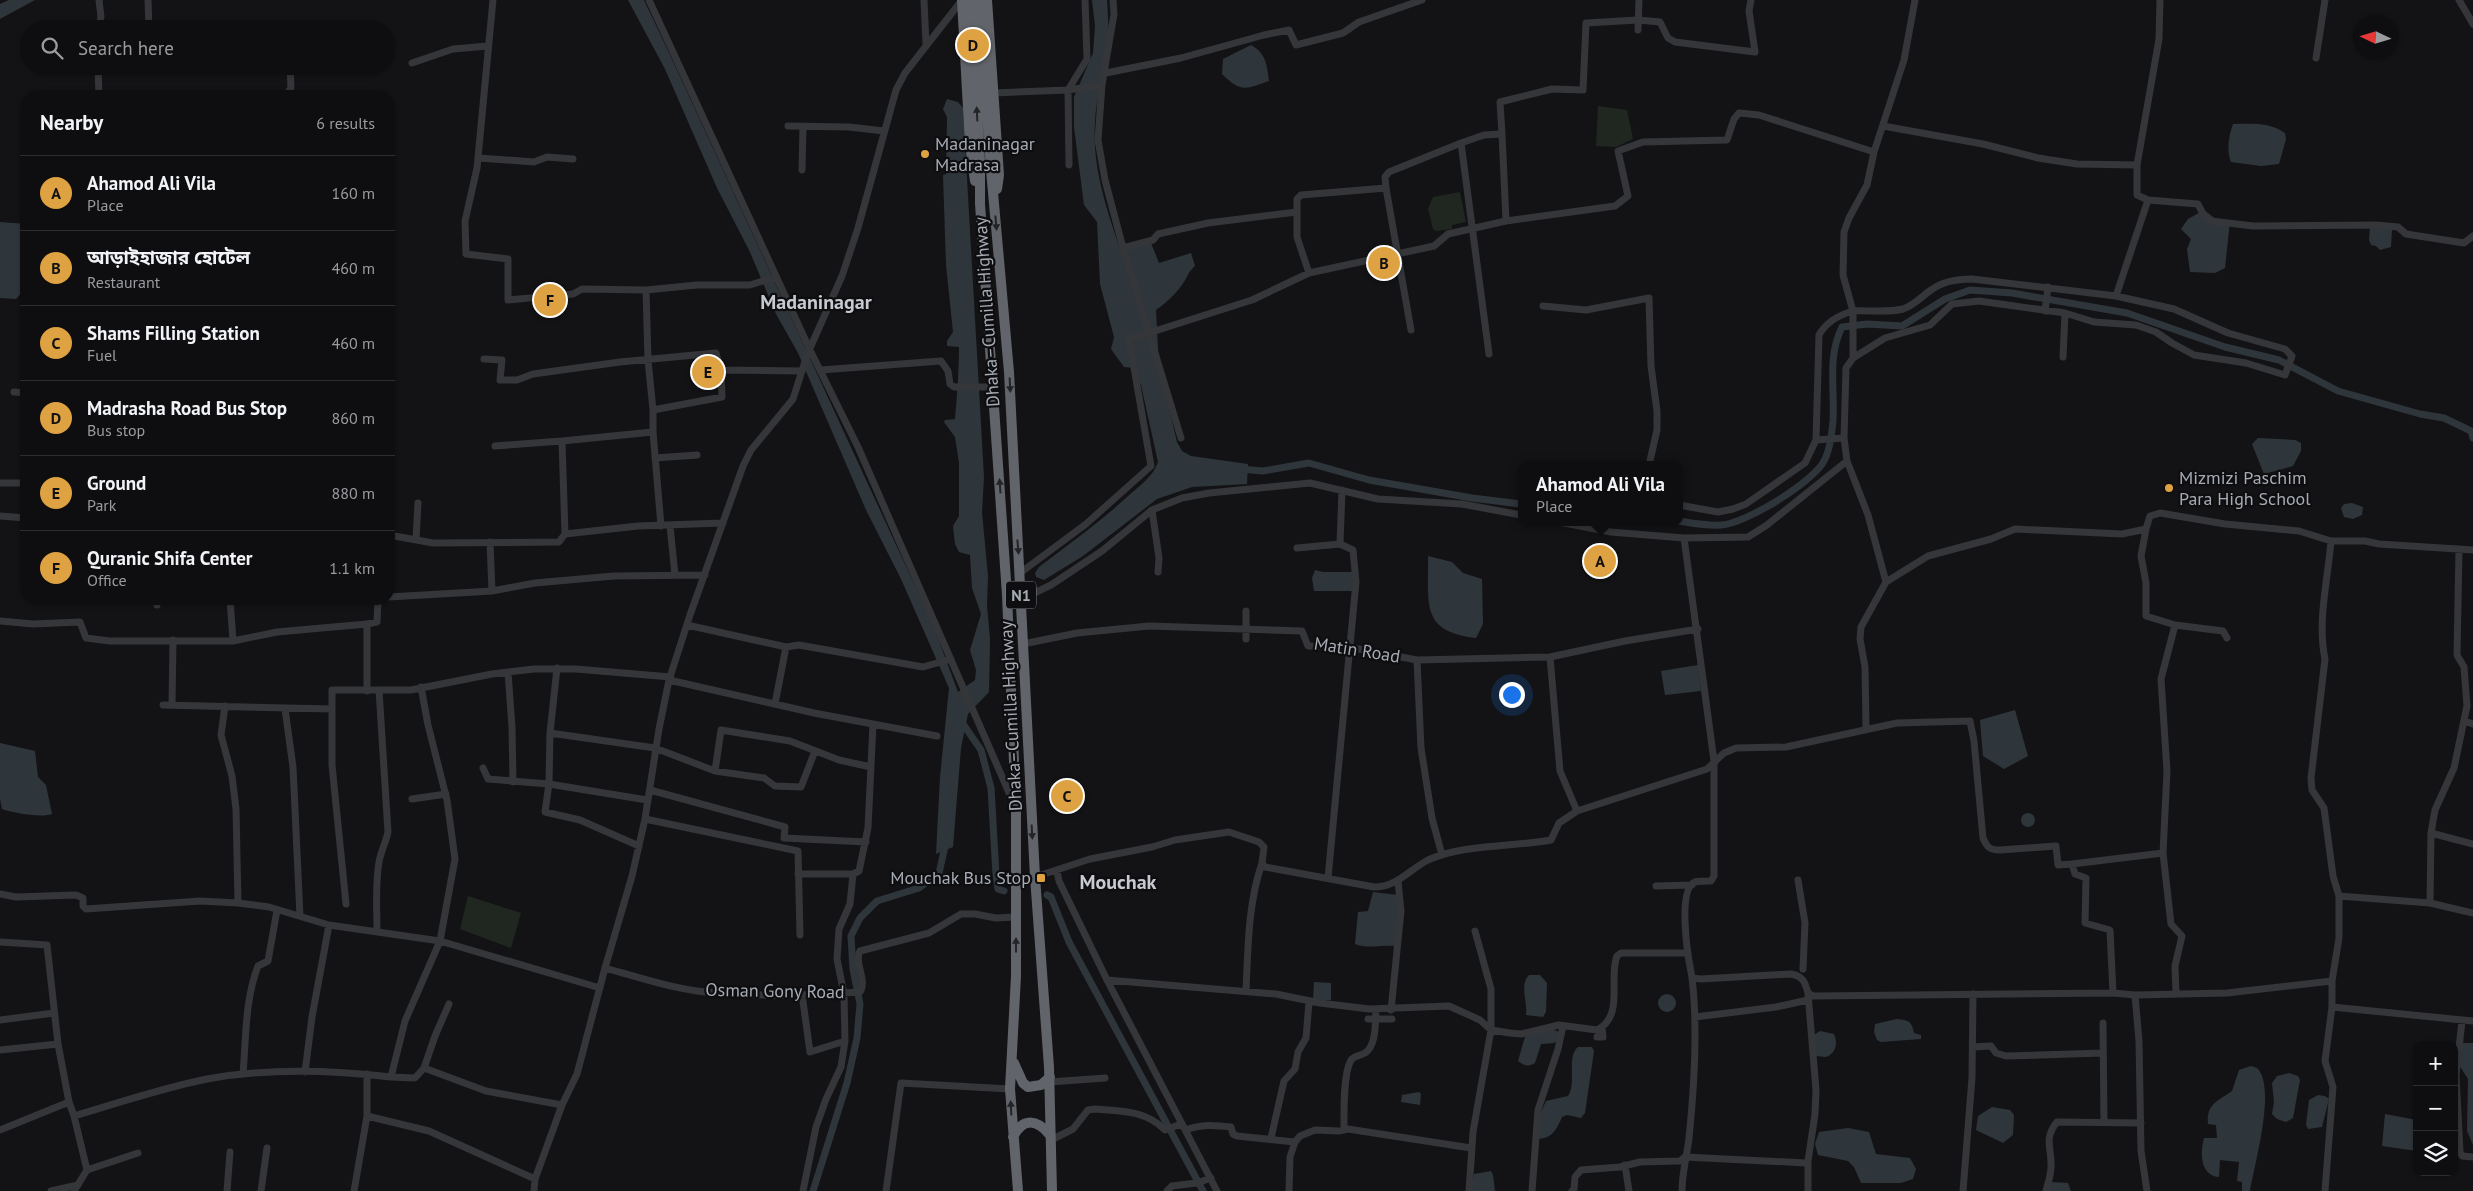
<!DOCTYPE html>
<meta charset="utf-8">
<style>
body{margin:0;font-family:"PT Sans","Noto Sans Bengali",sans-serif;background:#171719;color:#f1f3f6}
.controls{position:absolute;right:15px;bottom:15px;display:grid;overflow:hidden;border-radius:10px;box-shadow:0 1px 4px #0004}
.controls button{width:45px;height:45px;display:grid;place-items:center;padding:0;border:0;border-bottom:1px solid #2e2e30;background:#0e0e10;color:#f1f3f6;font:25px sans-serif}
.compass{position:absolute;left:2353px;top:15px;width:45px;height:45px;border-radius:50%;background:#0e0e10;box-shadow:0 1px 4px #0004;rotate:274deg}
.you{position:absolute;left:1511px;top:694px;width:18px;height:18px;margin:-12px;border:4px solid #fff;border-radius:50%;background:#1a73e8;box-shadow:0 0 0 8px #1a73e833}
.badge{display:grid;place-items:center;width:32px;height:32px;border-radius:50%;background:#dea242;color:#111;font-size:16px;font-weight:700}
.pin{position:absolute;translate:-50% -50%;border:2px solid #fff;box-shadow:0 1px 5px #0006}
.popup{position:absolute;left:1518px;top:461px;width:165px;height:65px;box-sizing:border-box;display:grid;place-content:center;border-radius:10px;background:#0e0e10;filter:drop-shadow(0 1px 4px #0005);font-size:16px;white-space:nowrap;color:#9b9c9f}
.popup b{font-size:19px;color:#f1f3f6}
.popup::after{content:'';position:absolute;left:50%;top:100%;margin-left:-10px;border:10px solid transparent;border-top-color:#0e0e10}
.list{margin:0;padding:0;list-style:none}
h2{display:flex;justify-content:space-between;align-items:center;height:65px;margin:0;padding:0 20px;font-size:21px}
h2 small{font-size:16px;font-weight:400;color:#9b9c9f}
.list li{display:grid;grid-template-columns:32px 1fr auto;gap:15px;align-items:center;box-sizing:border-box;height:75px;padding:0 20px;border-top:1px solid #2e2e30}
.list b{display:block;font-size:19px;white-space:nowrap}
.list p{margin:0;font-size:16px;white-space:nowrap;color:#9b9c9f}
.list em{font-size:16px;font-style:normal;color:#9b9c9f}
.icon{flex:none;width:28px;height:28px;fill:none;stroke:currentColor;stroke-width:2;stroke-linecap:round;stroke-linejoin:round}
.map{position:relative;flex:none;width:2473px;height:1191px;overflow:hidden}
.search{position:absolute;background:#0e0e10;box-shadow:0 1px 4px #0004;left:20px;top:20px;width:375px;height:55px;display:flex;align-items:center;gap:12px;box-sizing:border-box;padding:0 18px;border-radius:28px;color:#9b9c9f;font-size:19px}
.panel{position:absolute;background:#0e0e10;box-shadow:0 1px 4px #0004;left:20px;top:90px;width:375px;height:515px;border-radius:20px}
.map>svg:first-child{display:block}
.green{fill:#202721}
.water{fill:#2e363c}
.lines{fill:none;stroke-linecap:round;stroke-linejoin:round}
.canal{stroke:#2e363c;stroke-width:7}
.minor{stroke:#353639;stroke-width:7}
.highway{stroke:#61646a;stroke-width:10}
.minor-bridge{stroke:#353639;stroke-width:7}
.oneway{fill:#232426}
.poi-dot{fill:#dea242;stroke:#0e0e10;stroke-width:2}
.labels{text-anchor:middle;stroke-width:4.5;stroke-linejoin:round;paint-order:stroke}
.shield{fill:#0e0e10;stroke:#787c83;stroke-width:1}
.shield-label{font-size:16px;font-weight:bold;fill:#a6abb4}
.poi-label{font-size:18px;fill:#a6abb4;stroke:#0e0e10;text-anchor:start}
.street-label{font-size:18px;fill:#a6abb4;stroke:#0e0e10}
.quarter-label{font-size:20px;font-weight:bold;fill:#c7cad0;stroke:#0e0e10}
</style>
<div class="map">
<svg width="2473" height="1191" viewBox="0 0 2473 1191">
<rect width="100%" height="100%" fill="#131315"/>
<!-- green -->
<path class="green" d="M1598 106 1627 110 1633 139 1616 147 1596 146Z
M1460 192 1466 222 1452 225V229L1436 231 1433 229 1428 209 1433 197Z
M698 365H718V379L697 382Z
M468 896 521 913 511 948 460 929Z"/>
<!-- water -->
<path class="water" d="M9 0H35L0 19V4Z
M628 0H644L670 55 933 625 958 692 975 680 976 670 970 650 981 614 972 588 970 555 959 552 955 544 953 526 959 516V463L955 437 944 422 945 420 955 419C957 395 959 371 959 347L947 346V341L953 332 946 265 943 175 946 174 947 117 943 109 947 99 958 102 963 108 984 477 982 512 988 576 987 606 990 639 989 692 968 714 961 748 953 847 936 854 940 777 949 688 901 579 866 510 798 353 776 314 750 252 717 188 665 69Z
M1092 0H1107C1108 15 1109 32 1108 46 1105 72 1096 96 1095 122 1092 167 1106 207 1120 249L1151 243 1159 263 1191 253 1195 266C1188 272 1188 276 1184 282 1177 293 1166 303 1156 310L1159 367 1177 442 1182 451 1191 456 1248 464 1247 484 1192 487 1157 499 1083 556 1044 580 1036 577 1035 573 1039 567C1069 544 1099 523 1127 497 1139 486 1153 477 1158 462L1141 385 1134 368 1124 367 1111 349 1114 337 1100 284 1097 222 1084 205 1074 127V97L1093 53 1095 26Z
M1251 45C1266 53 1267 65 1269 81 1246 89 1241 93 1222 74L1223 59Z
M2233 124C2252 124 2269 122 2285 133L2286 139 2279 164 2261 166 2231 162C2226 151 2229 135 2233 124Z
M2204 210 2217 220 2230 221 2225 268 2215 273 2190 272 2187 249 2191 239 2181 229 2188 219Z
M0 222 26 224V287L16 299 0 298Z
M2370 227 2392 229 2391 247 2380 250 2376 246 2371 245 2369 240Z
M2258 438 2295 440 2301 443V451L2293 466 2264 474 2252 444Z
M2352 503 2363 507 2362 515 2353 519 2344 517 2341 508 2344 504Z
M1428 556 1452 562 1463 573 1482 579 1483 624 1476 638C1419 632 1429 602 1428 556Z
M1315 570 1323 572H1353V591H1314L1312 578Z
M1698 665 1701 691 1665 695 1661 671Z
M2015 710 2028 756 2004 769 1983 756 1980 720Z
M0 743 35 751 38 777 46 785 52 814C41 818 13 813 2 809L0 799Z
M2021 820a7 7 0 1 1 14 0a7 7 0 1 1-14 0Z
M1373 892 1398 895 1400 911 1395 946C1381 945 1367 949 1355 944L1358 912 1368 911Z
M1529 975H1540L1547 983 1546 1012 1543 1017 1526 1015C1528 1003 1519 985 1529 975Z
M1314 982 1331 983V1000H1313Z
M1658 1003a9 9 0 1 1 18 0a9 9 0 1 1-18 0Z
M1897 1019C1909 1020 1912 1022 1914 1033L1921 1035V1039L1881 1042 1877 1040 1874 1032 1875 1024Z
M1552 1029 1559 1032 1558 1040 1554 1043 1541 1044 1535 1063C1529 1067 1524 1066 1518 1061L1526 1033Z
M1820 1031 1834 1034C1838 1043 1836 1053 1826 1057L1816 1056 1814 1035Z
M2462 1043H2473V1145L2467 1131 2468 1079 2459 1065Z
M1578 1047H1592L1594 1051 1585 1113 1581 1118 1567 1115 1562 1117C1556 1130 1553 1138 1538 1139L1541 1112 1546 1101 1568 1096C1577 1082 1566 1057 1578 1047Z
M2251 1066 2257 1068C2277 1087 2254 1166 2250 1191H2242V1182L2237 1181 2239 1162 2220 1160 2219 1177C2200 1175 2200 1153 2204 1138H2217L2216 1125 2208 1124C2206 1104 2218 1101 2232 1091L2239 1070Z
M2289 1073 2298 1076 2300 1080 2293 1118 2286 1122 2277 1119 2272 1114 2274 1102 2272 1083 2277 1076Z
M1419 1092 1421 1094 1420 1105 1401 1102 1402 1095Z
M2318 1095 2325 1096 2329 1099 2322 1127 2308 1129 2306 1125 2309 1100Z
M1992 1107 2010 1110 2014 1115 2013 1135 2003 1143 1976 1130 1978 1116Z
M2385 1114 2417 1120V1151L2382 1146Z
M1848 1128 1869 1132 1876 1154 1910 1158 1916 1169 1913 1179 1901 1183H1861L1854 1167 1848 1161 1818 1155 1815 1144 1819 1132Z
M1491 1171 1493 1175 1495 1191H1471L1474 1174Z
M2052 1182 2068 1183 2071 1191H2047Z"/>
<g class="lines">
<!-- canal -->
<path class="canal" d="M1240 469 1263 471 1309 463 1369 480 1472 498 1521 504
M1679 521C1692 523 1707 526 1721 525 1745 524 1816 481 1825 459 1830 449 1832 432 1833 421 1835 389 1827 357 1842 327L1867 324 1902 326 1945 299 1970 290 2012 293 2127 313 2225 347 2279 360 2338 391 2420 414 2444 418 2471 431 2473 438
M961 721 981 750 991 788 996 875 998 889 1004 891
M1047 895 1051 897 1069 942 1203 1191
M813 1191 847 1083 857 1038 860 1004 853 969 851 936 860 918 877 901 919 888 939 873 946 842"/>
<!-- minor -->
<path class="minor" d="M148 0 149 29
M493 0 477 168 465 221 466 254 508 259V300L573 294 582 289 646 290 697 285H750L776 277
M649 0 810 350 858 447 1014 804
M924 0 926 44
M1113 0 1114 14 1102 85 1098 140 1105 180 1123 248 1181 438
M2459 0 2473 24
M98 29 101 17 99 0
M1638 30 1639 0
M2316 58 2325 0
M412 63 453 49 488 46
M98 66 99 96
M1106 73 1181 58 1264 35 1289 30 1296 45 1343 33 1359 22 1422 0
M993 93 1068 90 1102 85
M285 96 291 88 290 66
M788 126 849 127 884 131
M1883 126 1983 144 2038 158 2077 164 2137 165V195L2148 200 2198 204 2204 216 2211 221 2253 226 2376 225 2398 227 2406 234 2464 243 2473 236
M1502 134 1506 221
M479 158 534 162 547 157 573 159
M1069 165 1068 90 1087 59 1085 0
M2137 165 2159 39 2160 0
M802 170 803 127
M1386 188 1385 177 1389 172 1461 143
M1123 248 1153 240 1158 234 1208 223 1297 212
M1309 273 1434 246 1448 234 1506 221 1615 206 1628 196 1618 151 1643 142 1727 140 1734 119 1739 113 1759 115 1874 152
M646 290 648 360 653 410V432L661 526
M2116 296 2148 200
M1543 306 1586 310 1649 298 1651 366 1657 411V430L1649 465
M2045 311 2048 287
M1158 330 1252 300 1309 273 1297 237V199L1301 195 1386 188 1411 330
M1489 354 1461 143 1484 135 1502 134 1500 102 1552 89 1583 90 1586 23 1638 20 1660 22 1668 38 1675 42 1755 52 1749 11 1751 0
M2063 357 2065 313
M484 359 502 360 500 380H517L533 374 620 362 716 353 721 370 802 371
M821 370 941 361 948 371 950 384 954 387H993
M14 392 26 393
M653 410 722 397 721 370
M1816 440 1844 438
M495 446 562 441
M655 458 697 455
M0 483H26
M1679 505 1718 512 1733 509 1746 504 1805 463 1816 440 1819 335C1826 322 1839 315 1853 311V358
M1152 510 1159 558 1158 572
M0 516 26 518
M1559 522 1611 532 1684 538 1748 537 1767 525 1847 461
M670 526 675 575
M2146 529 2141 556 2146 583V616L2175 625
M565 534 562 441 653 432
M389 535 433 543 559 542 565 534 638 526 723 523
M416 540 418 503
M490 542 492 591
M1297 548 1340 544
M1020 573 1086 524 1151 466 1129 339
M1886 582 1928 556 1991 539 2015 529 2122 534 2146 529 2150 516 2160 513 2225 524 2299 531 2331 541H2365L2379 544 2473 550
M389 597 492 591 535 583 614 576 705 575
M157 599V605
M230 599 233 641
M1022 599 1051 585 1102 551 1152 510 1182 498 1209 493 1310 483 1378 499 1462 504 1521 515
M1246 611V639
M0 621 33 624 80 622 86 638 110 641H233L277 632 367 624
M687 625 786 647 799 645 923 667 951 659
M1023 644 1077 633 1149 626 1302 631 1308 646 1348 647 1417 660 1550 657 1625 641 1698 629
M1550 657 1560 771 1577 811
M1417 660 1421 748 1432 818 1442 855
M557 668 550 733 549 784 545 812 580 820 639 846
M508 672 512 727 513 782
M669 680 814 713 937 736
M367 691V624L377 622 378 599
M775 704 786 647
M163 705 332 709
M172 705 173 640
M225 706 221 735 232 776 236 809 238 903
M285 709 293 767 300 916
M2464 721 2473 724
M1866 728 1865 667 1860 639 1861 627 1886 582 1868 515 1847 461 1844 438 1846 368 1853 358 1885 338 1930 325 1952 304 1979 301 2065 313 2094 322 2136 325 2156 332 2172 343 2194 355 2246 363 2285 375 2292 356 2285 349 2228 333 2174 309 2116 296 1972 279C1958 279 1943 281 1931 290 1922 296 1915 305 1903 309 1887 313 1870 310 1853 311L1843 275 1844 232 1849 218 1867 185 1874 152 1904 60 1915 0
M550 733 655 748 715 771 764 778 775 786 801 787 815 751
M483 768 488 779 549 784 647 800
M715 771 721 730 790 741 839 760 871 767
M650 790 785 827 784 838 866 842
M412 799 446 794
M645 819 798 851 800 935
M2431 833 2473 844
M2072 864 2163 853
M1057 871 1059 881 1107 980 1217 1191
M798 874H853L859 871 868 828 873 724
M1035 877 1090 859 1152 847 1175 840 1229 832 1259 842 1264 847 1262 863 1265 867 1374 887C1397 887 1409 870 1428 860 1462 844 1513 847 1551 840L1559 823 1577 811 1701 771 1707 769 1724 753 1736 748 1786 747 1897 723 1970 721 1974 741 1983 838C1987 847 1989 850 2000 850L2056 846 2058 865 2072 864 2075 874 2086 878 2085 923 2110 930 2113 993 2135 995 2139 1041 2141 1151 2147 1191
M1328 878 1356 582 1353 550 1340 544 1342 490
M1798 880 1805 923 1803 969
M1656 886 1692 885
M0 894 16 897 76 895 83 898V906L86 909 200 901 238 903 269 907 329 925 440 941 600 988
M2339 896 2430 903 2431 833 2435 810 2454 768 2467 706 2464 667 2457 655 2459 549
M2430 903 2473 913
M346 904 332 765V690H411L492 674 534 669H576L671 677
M377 932C377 909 375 885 379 862 381 851 386 842 388 832L379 690
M0 942 47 945 58 1044
M605 968C637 977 671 988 705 992 753 996 812 996 860 992 868 980 853 962 860 951L929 933 961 914H975L996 918 1016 917
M1107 980 1276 994 1320 1003 1369 1009 1449 1006 1480 1020 1491 1030 1510 1033 1521 1034 1559 1025 1597 1030C1625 1016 1608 977 1617 956L1621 953H1687
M1246 991C1248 948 1248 903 1262 863
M1808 993 1813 996 2113 993
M2176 993 2175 966 2182 936 2171 924 2163 853 2167 771 2161 679 2175 625 2223 631 2227 638
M802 994 810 1052 845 1041
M2135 995 2227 993 2332 981 2339 938V896L2333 876 2324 808 2312 790 2311 778 2325 659C2317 621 2328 579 2331 541
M2332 1007 2473 1021
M1391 1010 1401 911 1398 881
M1695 1017 1776 1007 1808 1000
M1368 1019H1392
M0 1020 54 1013
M2462 1021 2456 1075 2460 1152 2462 1156 2473 1157
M2103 1023 2104 1122
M1597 1037H1603L1602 1028
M1973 1047 1991 1046 1996 1053 2006 1056 2103 1053
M0 1050 58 1044 69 1102 74 1116C118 1103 162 1088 207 1079 267 1068 331 1070 391 1077L405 1021 440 941 455 859 447 800 428 725 421 687
M424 1068 435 1036 449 1004
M305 1072 312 1017 329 925
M243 1074C246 1039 245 999 258 966L268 961 277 910
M391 1077 415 1078 424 1068 486 1091 562 1105
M1050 1082 1105 1078
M74 1116 87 1170 74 1191
M367 1116 429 1131 535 1179
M1344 1129C1344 1112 1343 1074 1351 1060 1355 1055 1360 1056 1365 1053 1377 1045 1375 1022 1376 1009
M0 1130 69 1102
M1186 1130C1201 1124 1215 1125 1231 1127L1233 1134 1237 1136 1295 1142
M1271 1138 1284 1081 1295 1069 1298 1052 1306 1038 1309 1002
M1051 1140 1073 1129 1088 1110 1095 1109C1121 1111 1146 1110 1165 1130L1181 1124
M1808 1161V1191
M1625 1165 1629 1191
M87 1170 138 1153
M51 1191 78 1185
M227 1191 230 1152
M261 1191 267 1148
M354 1191 367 1116V1074
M534 1191 535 1179 562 1105 577 1074 605 968 632 876 645 819 659 729 669 680 690 615 743 466 751 450 793 399 807 355 842 276 858 228 896 90 905 73 962 0
M803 1191 816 1127 826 1099 841 1067 845 1041 844 994 837 959 839 929 850 904 853 874
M886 1191 901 1083 1010 1089
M1167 1191 1172 1186 1197 1183 1211 1178
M1289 1191 1290 1157 1295 1142 1300 1136 1315 1130 1339 1131 1348 1129 1471 1148
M1469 1191 1473 1132 1491 1030V989L1475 931
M1532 1191 1538 1110 1558 1049 1563 1026
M1572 1191 1574 1189 1575 1177 1581 1170 1620 1167 1640 1162 1680 1161 1685 1157 1806 1163 1808 1161 1815 1114 1816 1090 1808 993C1805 982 1803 976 1791 974L1701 979 1692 978 1691 972C1688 957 1677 889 1695 882 1699 881 1706 881 1711 881L1714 876V761L1684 538
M1682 1191C1682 1172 1687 1156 1689 1138 1694 1089 1698 1027 1692 978
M1963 1191 1972 1078 1973 994
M2046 1191C2048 1182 2052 1173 2051 1163 2051 1147 2044 1138 2057 1122L2141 1123
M2325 1191 2333 1087 2325 1061 2332 1007V981"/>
<!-- highway -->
<path class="highway" d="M962 0 970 145 975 181
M970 0 980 161V204L1007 595 1016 809V976L1010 1089 1018 1191
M979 0 991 170 1009 372 1035 877 1049 1067 1052 1191
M987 0 999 175 997 189
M1014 1063 1023 1083 1028 1087 1041 1085 1050 1077
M1013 1137C1023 1117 1037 1119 1050 1135"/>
<!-- minor-bridge -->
<path class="minor-bridge" d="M1129 339 1158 330"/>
</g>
<!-- one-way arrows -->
<defs><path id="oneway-solid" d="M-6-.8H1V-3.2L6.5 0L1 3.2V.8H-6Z" transform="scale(1.25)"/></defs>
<g class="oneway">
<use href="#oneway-solid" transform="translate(977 114) rotate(-93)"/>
<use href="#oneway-solid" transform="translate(996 223) rotate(85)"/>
<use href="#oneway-solid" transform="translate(1010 385) rotate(87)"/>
<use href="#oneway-solid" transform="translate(1000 486) rotate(-94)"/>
<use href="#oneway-solid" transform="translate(1018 547) rotate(85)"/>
<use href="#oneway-solid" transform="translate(1032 832) rotate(87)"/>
<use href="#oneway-solid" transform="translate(1016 945) rotate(-90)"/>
<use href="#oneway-solid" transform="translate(1011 1108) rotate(-93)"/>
</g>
<!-- markers -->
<g class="poi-dot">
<circle cx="925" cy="154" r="5"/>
<circle cx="2169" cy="488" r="5"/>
<rect x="1036" y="873" width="10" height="10" rx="2.5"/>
</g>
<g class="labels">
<!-- shield labels -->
<rect class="shield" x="1006" y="581.5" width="30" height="27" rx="4"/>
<g class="shield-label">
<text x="1021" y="601">N1</text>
</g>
<!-- poi labels -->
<g class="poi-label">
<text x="935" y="150">Madaninagar<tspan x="935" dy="21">Madrasa</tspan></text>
<text x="2179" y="484">Mizmizi Paschim<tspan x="2179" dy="21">Para High School</tspan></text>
<text x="1031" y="884" text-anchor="end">Mouchak Bus Stop</text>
</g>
<!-- street labels -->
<g class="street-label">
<text transform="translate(987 312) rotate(-94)" y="6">Dhaka–Cumilla Highway</text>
<text transform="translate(1357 650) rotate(9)" y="6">Matin Road</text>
<text transform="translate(1011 716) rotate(-93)" y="6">Dhaka–Cumilla Highway</text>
<text transform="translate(775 991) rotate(1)" y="6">Osman Gony Road</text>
</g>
<!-- quarter labels -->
<g class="quarter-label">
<text x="816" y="309">Madaninagar</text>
<text x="1118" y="889">Mouchak</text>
</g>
</g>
</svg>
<div class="controls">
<button>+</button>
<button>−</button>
<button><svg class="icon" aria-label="layers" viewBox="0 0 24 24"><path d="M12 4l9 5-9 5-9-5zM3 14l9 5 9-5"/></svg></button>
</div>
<svg class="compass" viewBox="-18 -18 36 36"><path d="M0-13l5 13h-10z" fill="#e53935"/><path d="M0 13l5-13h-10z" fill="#9b9c9f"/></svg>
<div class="you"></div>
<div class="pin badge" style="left:1600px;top:561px">A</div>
<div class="popup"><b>Ahamod Ali Vila</b>Place</div>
<div class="pin badge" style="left:1384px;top:263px">B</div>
<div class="pin badge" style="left:1067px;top:796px">C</div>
<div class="pin badge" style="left:973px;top:45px">D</div>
<div class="pin badge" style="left:708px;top:372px">E</div>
<div class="pin badge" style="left:550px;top:300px">F</div>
<div class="search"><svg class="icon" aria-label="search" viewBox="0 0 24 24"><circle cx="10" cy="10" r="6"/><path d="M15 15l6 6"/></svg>Search here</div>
<section class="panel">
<h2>Nearby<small>6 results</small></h2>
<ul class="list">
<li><span class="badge">A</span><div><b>Ahamod Ali Vila</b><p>Place</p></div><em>160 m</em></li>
<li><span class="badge">B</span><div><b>আড়াইহাজার হোটেল</b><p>Restaurant</p></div><em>460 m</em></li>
<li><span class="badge">C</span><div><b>Shams Filling Station</b><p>Fuel</p></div><em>460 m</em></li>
<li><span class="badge">D</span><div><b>Madrasha Road Bus Stop</b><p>Bus stop</p></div><em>860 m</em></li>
<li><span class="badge">E</span><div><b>Ground</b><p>Park</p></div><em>880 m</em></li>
<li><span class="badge">F</span><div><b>Quranic Shifa Center</b><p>Office</p></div><em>1.1 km</em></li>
</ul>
</section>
</div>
